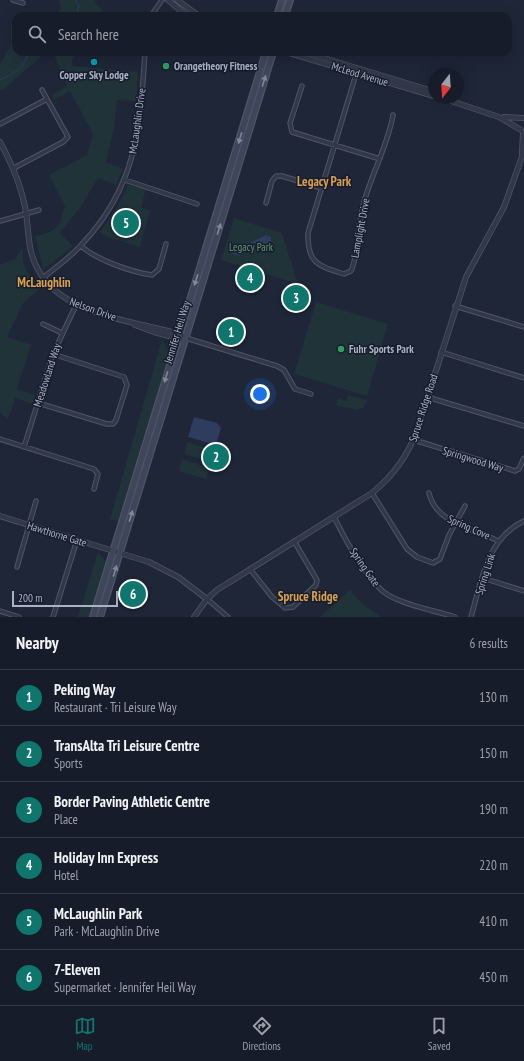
<!DOCTYPE html>
<meta charset="utf-8">
<style>
body{margin:0;font-family:"PT Sans Narrow",sans-serif;background:#1f2532;color:#f1f3f6}
.compass{position:absolute;left:428px;top:68px;width:36px;height:36px;border-radius:50%;background:#161c2a;box-shadow:0 4px 16px #0002;rotate:197deg}
.scale{position:absolute;left:12px;bottom:10px;width:106px;box-sizing:border-box;padding-left:4px;border:2px solid #abb2c5;border-top:0;font-size:11px;line-height:14px;white-space:nowrap;color:#abb2c5;-webkit-text-stroke:3px #171d2c;paint-order:stroke}
.you{position:absolute;left:260px;top:394px;width:14px;height:14px;margin:-10px;border:3px solid #fff;border-radius:50%;background:#1a73e8;box-shadow:0 0 0 6px #1a73e833}
.badge{display:grid;place-items:center;width:26px;height:26px;border-radius:50%;background:#0f766e;color:#fff;font-size:13px;font-weight:700}
.pin{position:absolute;translate:-50% -50%;border:2px solid #fff;box-shadow:0 1px 4px #0006}
.list{margin:0;padding:0;list-style:none}
h2{display:flex;justify-content:space-between;align-items:center;height:52px;margin:0;padding:0 16px;font-size:17px}
h2 small{font-size:13px;font-weight:400;color:#9ea1a8}
.list li{display:grid;grid-template-columns:26px 1fr auto;gap:12px;align-items:center;box-sizing:border-box;height:56px;padding:0 16px;border-top:1px solid #353a47}
.list b{display:block;font-size:15px;white-space:nowrap}
.list p{margin:0;font-size:13px;white-space:nowrap;color:#9ea1a8}
.list em{font-size:13px;font-style:normal;color:#9ea1a8}
.icon{flex:none;width:22px;height:22px;fill:none;stroke:currentColor;stroke-width:2;stroke-linecap:round;stroke-linejoin:round}
.map{position:relative;flex:none;width:524px;height:617px;overflow:hidden}
.search{position:absolute;background:#161c2a;box-shadow:0 4px 16px #0002;left:12px;right:12px;top:12px;height:44px;display:flex;align-items:center;gap:10px;box-sizing:border-box;padding:0 14px;border-radius:12px;color:#9ea1a8;font-size:15px}
.sheet{height:388px;background:#161c2a}
nav{display:flex;justify-content:space-around;align-items:center;box-sizing:border-box;height:56px;border-top:1px solid #353a47;background:#161c2a;font-size:11px;color:#9ea1a8}
nav a{display:grid;justify-items:center;gap:2px}
nav .on{color:#0f766e}
.map>svg:first-child{display:block}
.green{fill:#203339}
.water{fill:#2e3c5e}
.lines{fill:none;stroke-linecap:round;stroke-linejoin:round}
.stream{stroke:#2e3c5e;stroke-width:1}
.minor-casing{stroke:#4f5566;stroke-width:5.5}
.tertiary-casing{stroke:#4f5566;stroke-width:6}
.secondary-casing{stroke:#4f5566;stroke-width:8}
.minor{stroke:#323848;stroke-width:3.5}
.tertiary{stroke:#323848;stroke-width:4.5}
.secondary{stroke:#3f465b;stroke-width:5.5}
.oneway{fill:#80879b}
.culture-dot{fill:#0f9aa8;stroke:#171d2c;stroke-width:1.5}
.leisure-dot{fill:#2e9e5b;stroke:#171d2c;stroke-width:1.5}
.labels{text-anchor:middle;stroke-width:3;stroke-linejoin:round;paint-order:stroke}
.poi-label{font-size:11px;font-weight:bold;fill:#abb2c5;stroke:#171d2c;text-anchor:start}
.street-label{font-size:11px;fill:#abb2c5;stroke:#171d2c}
.park-label{font-size:11px;fill:#629775;stroke:#171d2c}
.quarter-label{font-size:13px;font-weight:bold;fill:#daa052;stroke:#171d2c}
</style>
<div class="map">
<svg width="524" height="617" viewBox="0 0 524 617">
<rect width="100%" height="100%" fill="#1e2638"/>
<!-- green -->
<path class="green" d="M59 0H95L96 4 103 9 99 16H51L61 10Z
M11 24 16 25V52H46L5 88 0 90V64L11 46Z
M53 52H77L72 59V66L138 72 136 101 117 100 114 129 106 162 123 169 116 185 98 178 80 208 59 233 73 246 43 270 35 236C57 232 59 227 65 206L49 175 87 155 93 134 70 91 54 100 52 95 67 86Z
M128 185 146 189 141 207 150 211 140 247 110 238 100 232 120 202Z
M234 218 282 233 298 284 221 260Z
M22 248C24 254 22 259 24 264 27 275 35 280 42 287L23 303 7 337 31 345 17 389 35 395 33 404 15 398 8 419 0 413V265L15 259Z
M316 302 388 324 367 396 294 374Z
M162 340 170 354 118 521 110 519Z
M348 395 367 400 363 408 356 410 336 405 338 398 346 401Z
M187 442 215 451 211 462 184 454Z
M182 459 210 468 206 479 179 471Z
M98 552 106 561 89 617H78Z
M350 590 364 605 381 617H320Z"/>
<!-- water -->
<path class="water" d="M266 235 271 237V241C264 248 257 244 249 248 245 250 243 254 239 256L231 253 233 245 250 243Z
M194 417 217 423 221 428 216 445 188 437Z"/>
<g class="lines">
<!-- stream -->
<path class="stream" d="M76 0 79 6 76 16
M0 80C13 74 25 68 29 52"/>
<defs>
<path id="minor" d="M13 0 23 3
M151 16 162 0
M357 71 308 233C307 264 319 266 344 274L351 271C360 250 357 225 364 202 372 173 388 145 393 115
M302 86 290 123 292 132 380 159
M0 124 47 99
M14 168 63 142 68 137 42 90
M125 180 197 204
M266 203 272 181 276 176H282L321 188
M0 221 39 210
M81 246C97 260 131 272 152 275L159 269 166 244
M43 278C56 267 71 257 82 244 137 186 140 128 145 52
M455 306 524 327
M43 324 62 333
M186 338 277 366 284 370 295 389 311 394
M441 352 524 378
M427 397 524 426
M38 403 107 424H113L116 420 127 385 124 377 53 354
M0 439 94 469 98 474 94 489
M414 440 515 471 519 469 524 458
M24 447 53 354 76 305
M372 493 407 549 417 557 433 563 440 559 449 535 465 506
M429 493C436 524 474 528 498 541
M334 517C345 539 368 583 388 595 407 606 433 610 455 617
M17 567 36 501
M250 569 272 597 285 608 293 607 316 585 317 580 294 541
M483 578 524 591
M207 599 228 617
M0 611 19 617
M53 617 77 540
M471 617C481 582 487 538 524 521"/>
<path id="tertiary" d="M168 0 187 16
M177 0 199 16
M286 52 434 96
M304 52 426 89 434 94
M442 98 499 117 521 130
M504 117 524 118
M0 142C12 164 22 187 26 213 28 226 28 239 31 252 47 315 128 319 180 334L186 338
M522 153 523 133
M135 325 154 332 180 339
M0 516 149 562 178 577 207 599
M194 617 207 599 217 590 372 493C393 476 408 456 417 430L466 277 504 207 524 151"/>
<path id="secondary" d="M277 16 282 0
M285 16 290 0
M93 617 266 52
M100 617 273 52"/>
</defs>
<!-- minor casing -->
<use href="#minor" class="minor-casing"/>
<!-- tertiary casing -->
<use href="#tertiary" class="tertiary-casing"/>
<!-- secondary casing -->
<use href="#secondary" class="secondary-casing"/>
<!-- minor -->
<use href="#minor" class="minor"/>
<!-- tertiary -->
<use href="#tertiary" class="tertiary"/>
<!-- secondary -->
<use href="#secondary" class="secondary"/>
</g>
<!-- one-way arrows -->
<defs><path id="oneway-solid" d="M-6-.8H1V-3.2L6.5 0L1 3.2V.8H-6Z"/></defs>
<g class="oneway">
<use href="#oneway-solid" transform="translate(264 81) rotate(-73)"/>
<use href="#oneway-solid" transform="translate(240 138) rotate(107)"/>
<use href="#oneway-solid" transform="translate(219 229) rotate(-73)"/>
<use href="#oneway-solid" transform="translate(196 280) rotate(108)"/>
<use href="#oneway-solid" transform="translate(166 377) rotate(107)"/>
<use href="#oneway-solid" transform="translate(131 516) rotate(-73)"/>
<use href="#oneway-solid" transform="translate(115 571) rotate(-73)"/>
</g>
<!-- markers -->
<circle class="culture-dot" cx="94" cy="62" r="4"/>
<g class="leisure-dot">
<circle cx="166" cy="66" r="4"/>
<circle cx="341" cy="349" r="4"/>
</g>
<g class="labels">
<!-- poi labels -->
<g class="poi-label">
<text x="174" y="70">Orangetheory Fitness</text>
<text x="94" y="79" text-anchor="middle">Copper Sky Lodge</text>
<text x="349" y="353">Fuhr Sports Park</text>
</g>
<!-- street labels -->
<g class="street-label">
<text transform="translate(360 74) rotate(17)" y="4">McLeod Avenue</text>
<text transform="translate(137 121) rotate(-82)" y="4">McLaughlin Drive</text>
<text transform="translate(360 228) rotate(-79)" y="4">Lamplight Drive</text>
<text transform="translate(93 309) rotate(20)" y="4">Nelson Drive</text>
<text transform="translate(177 332) rotate(-73)" y="4">Jennifer Heil Way</text>
<text transform="translate(47 375) rotate(-72)" y="4">Meadowland Way</text>
<text transform="translate(423 408) rotate(-72)" y="4">Spruce Ridge Road</text>
<text transform="translate(473 459) rotate(17)" y="4">Springwood Way</text>
<text transform="translate(469 527) rotate(24)" y="4">Spring Cove</text>
<text transform="translate(57 534) rotate(17)" y="4">Hawthorne Gate</text>
<text transform="translate(365 567) rotate(55)" y="4">Spring Gate</text>
<text transform="translate(485 574) rotate(-72)" y="4">Spring Link</text>
</g>
<!-- park labels -->
<g class="park-label">
<text x="251" y="251">Legacy Park</text>
</g>
<!-- quarter labels -->
<g class="quarter-label">
<text x="324" y="186">Legacy Park</text>
<text x="44" y="287">McLaughlin</text>
<text x="308" y="601">Spruce Ridge</text>
</g>
</g>
</svg>
<svg class="compass" viewBox="-18 -18 36 36"><path d="M0-13l5 13h-10z" fill="#e53935"/><path d="M0 13l5-13h-10z" fill="#9ea1a8"/></svg>
<div class="scale">200 m</div>
<div class="you"></div>
<div class="pin badge" style="left:231px;top:332px">1</div>
<div class="pin badge" style="left:216px;top:457px">2</div>
<div class="pin badge" style="left:296px;top:298px">3</div>
<div class="pin badge" style="left:250px;top:278px">4</div>
<div class="pin badge" style="left:126px;top:223px">5</div>
<div class="pin badge" style="left:133px;top:594px">6</div>
<div class="search"><svg class="icon" aria-label="search" viewBox="0 0 24 24"><circle cx="10" cy="10" r="6"/><path d="M15 15l6 6"/></svg>Search here</div>
</div>
<section class="sheet">
<h2>Nearby<small>6 results</small></h2>
<ul class="list">
<li><span class="badge">1</span><div><b>Peking Way</b><p>Restaurant · Tri Leisure Way</p></div><em>130 m</em></li>
<li><span class="badge">2</span><div><b>TransAlta Tri Leisure Centre</b><p>Sports</p></div><em>150 m</em></li>
<li><span class="badge">3</span><div><b>Border Paving Athletic Centre</b><p>Place</p></div><em>190 m</em></li>
<li><span class="badge">4</span><div><b>Holiday Inn Express</b><p>Hotel</p></div><em>220 m</em></li>
<li><span class="badge">5</span><div><b>McLaughlin Park</b><p>Park · McLaughlin Drive</p></div><em>410 m</em></li>
<li><span class="badge">6</span><div><b>7-Eleven</b><p>Supermarket · Jennifer Heil Way</p></div><em>450 m</em></li>
</ul>
</section>
<nav>
<a class="on"><svg class="icon" aria-label="map" viewBox="0 0 24 24"><path d="M3 6l6-2 6 2 6-2v14l-6 2-6-2-6 2zM9 4v14M15 6v14"/></svg>Map</a>
<a><svg class="icon" aria-label="directions" viewBox="0 0 24 24"><path d="M12 3l9 9-9 9-9-9zM9 14v-3h6M13 9l2 2-2 2"/></svg>Directions</a>
<a><svg class="icon" aria-label="saved" viewBox="0 0 24 24"><path d="M7 4h10v16l-5-4-5 4z"/></svg>Saved</a>
</nav>
